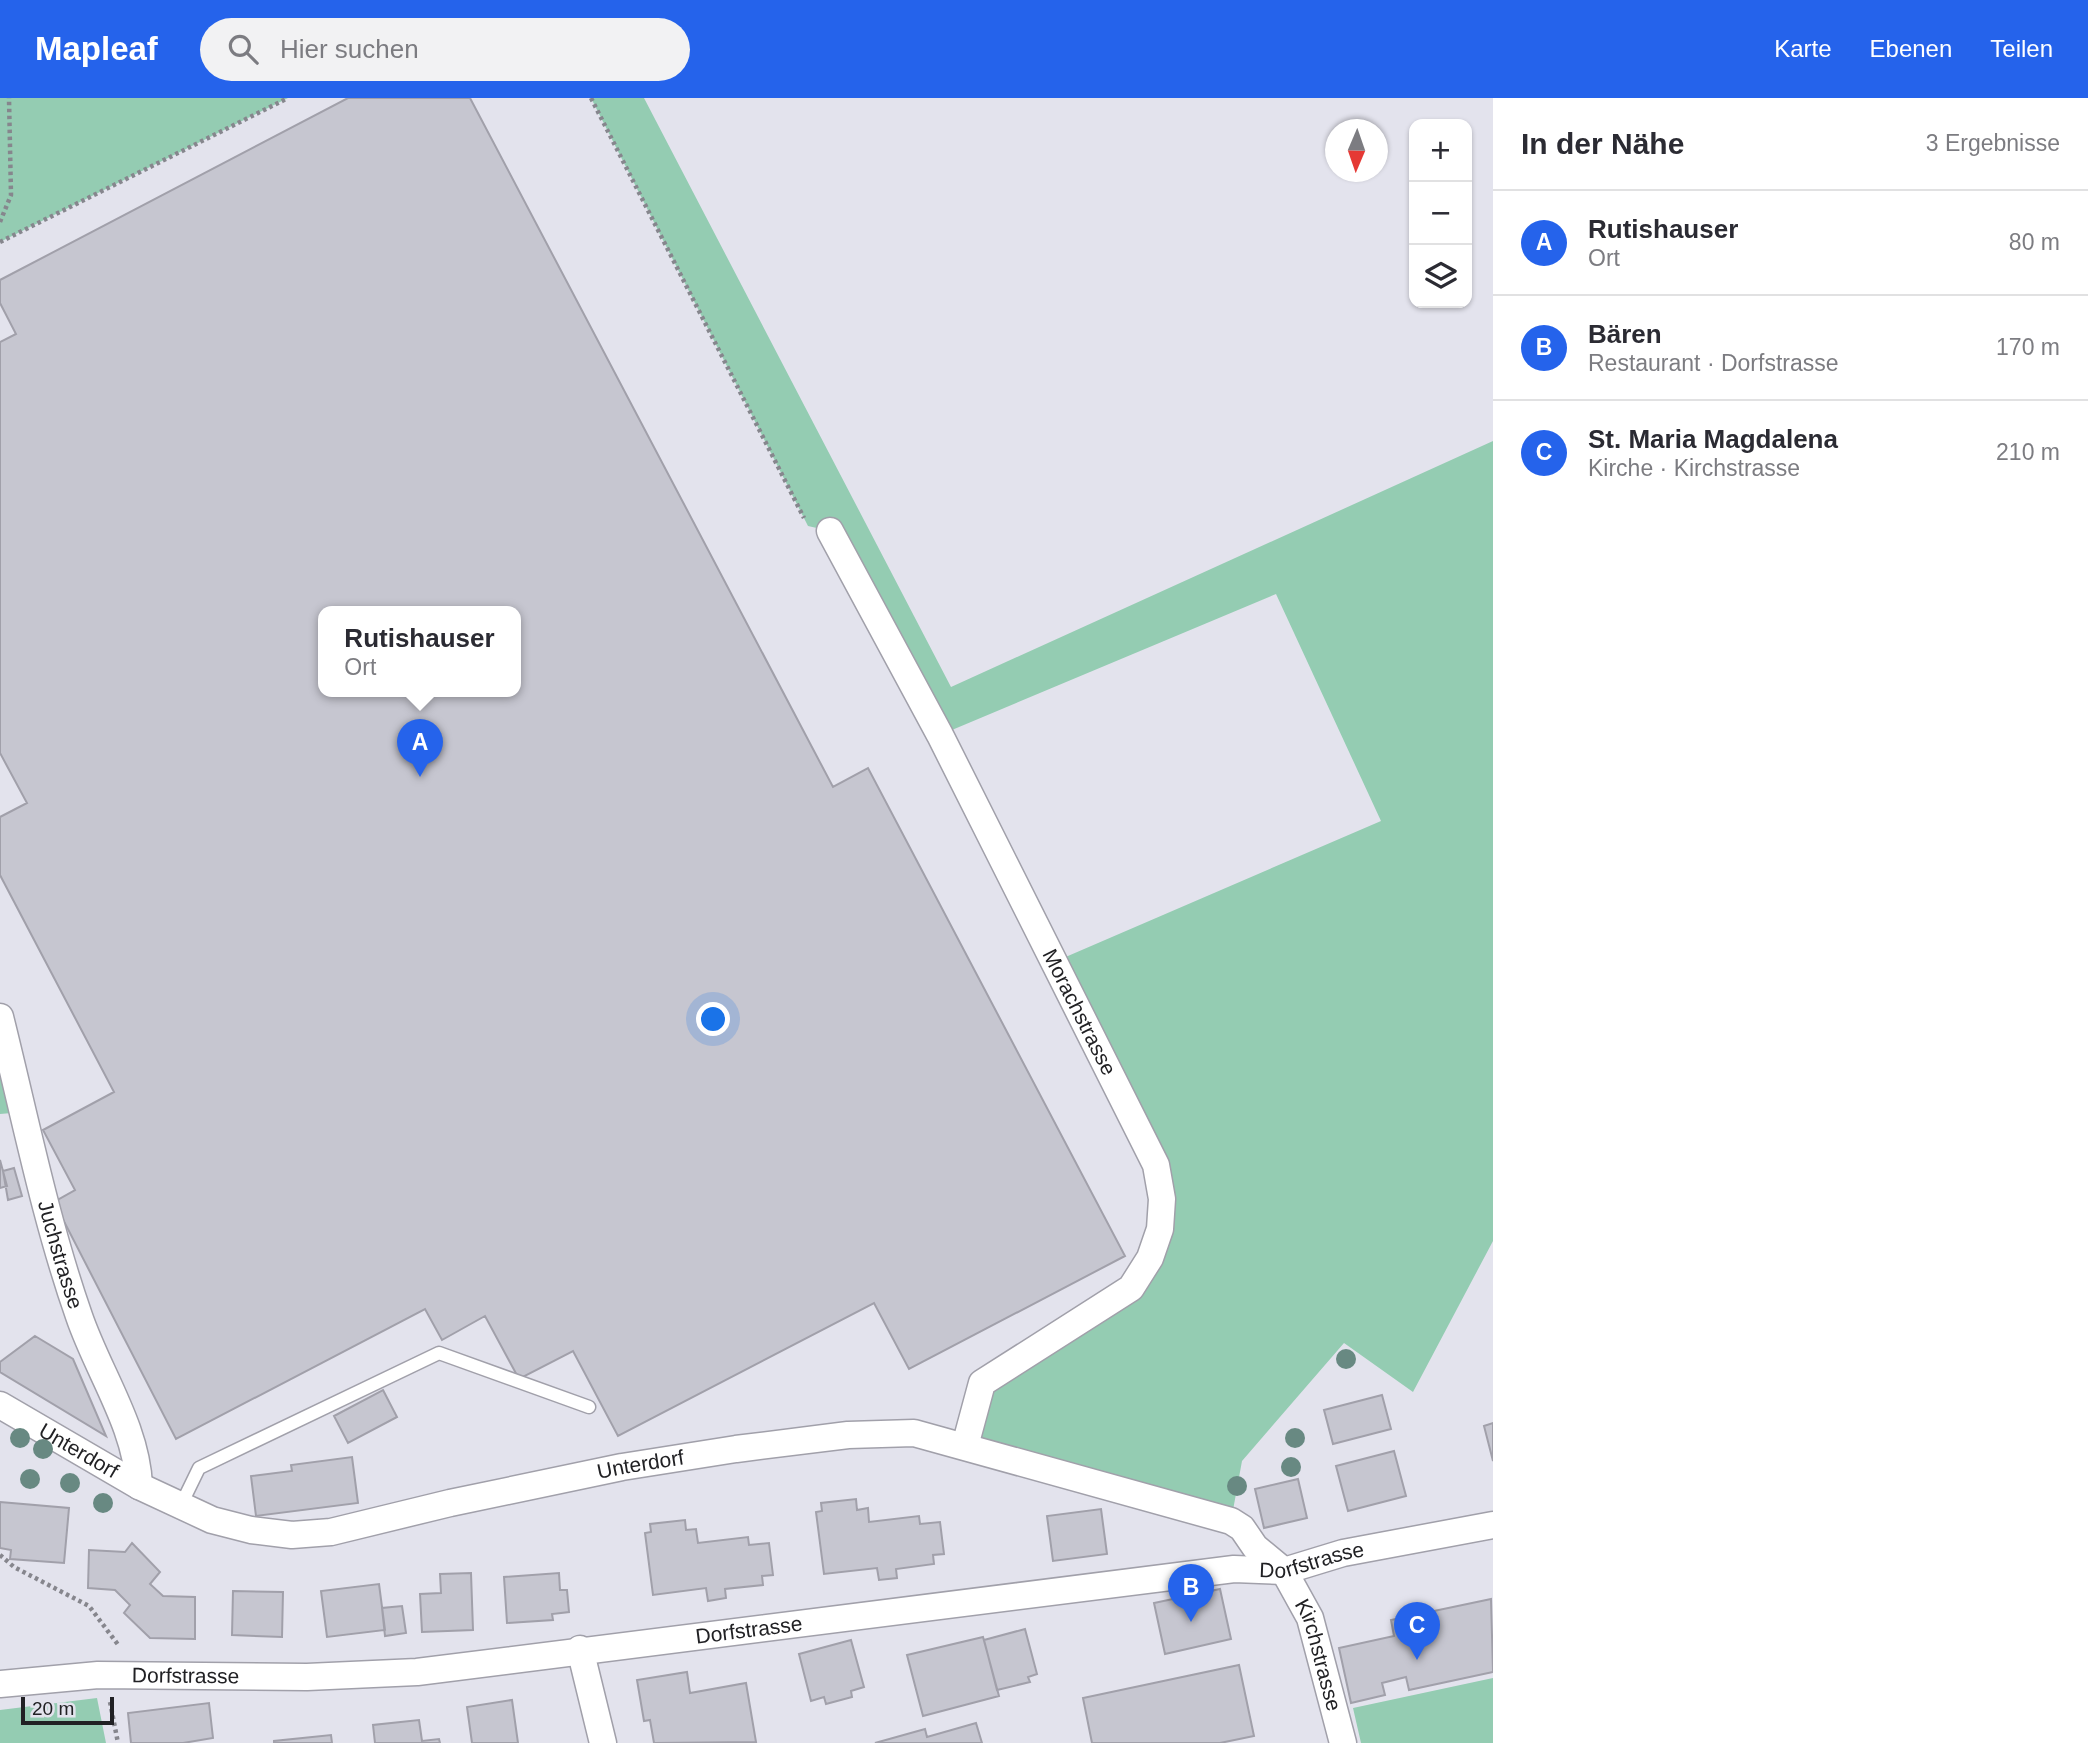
<!DOCTYPE html>
<html lang="de">
<meta charset="utf-8">
<style>
body{margin:0;font-family:Helvetica,sans-serif;background:#f2f2f3;color:#2b2b33}
.controls{position:absolute;right:21px;top:21px;display:grid;overflow:hidden;border-radius:14px;box-shadow:0 2px 5px #0004}
.controls button{width:63px;height:63px;display:grid;place-items:center;padding:0;border:0;border-bottom:2px solid #e1e1e2;background:#fff;color:#2b2b33;font:35px sans-serif}
.compass{position:absolute;left:1325px;top:21px;width:63px;height:63px;border-radius:50%;background:#fff;box-shadow:0 2px 5px #0004;rotate:182deg}
.scale{position:absolute;left:21px;bottom:18px;width:93px;box-sizing:border-box;padding-left:7px;border:4px solid #212124;border-top:0;font-size:19px;line-height:24px;white-space:nowrap;color:#212124;-webkit-text-stroke:5px #e3e3ed;paint-order:stroke}
.you{position:absolute;left:714px;top:922px;width:24px;height:24px;margin:-18px;border:5px solid #fff;border-radius:50%;background:#1a73e8;box-shadow:0 0 0 10px #1a73e833}
.badge{display:grid;place-items:center;width:46px;height:46px;border-radius:50%;background:#2563eb;color:#fff;font-size:23px;font-weight:700}
.pin{position:absolute;translate:-50% -58px;filter:drop-shadow(0 2px 4px #0008)}
.pin::after{content:'';position:absolute;top:37px;width:24px;height:21px;background:inherit;clip-path:polygon(0 0,100% 0,50% 100%)}
.popup{position:absolute;left:318px;top:508px;width:203px;height:91px;box-sizing:border-box;display:grid;place-content:center;border-radius:14px;background:#fff;filter:drop-shadow(0 2px 5px #0005);font-size:23px;white-space:nowrap;color:#7c7c81}
.popup b{font-size:26px;color:#2b2b33}
.popup::after{content:'';position:absolute;left:50%;top:100%;margin-left:-14px;border:14px solid transparent;border-top-color:#fff}
.list{margin:0;padding:0;list-style:none}
h2{display:flex;justify-content:space-between;align-items:center;height:91px;margin:0;padding:0 28px;font-size:30px}
h2 small{font-size:23px;font-weight:400;color:#7c7c81}
.list li{display:grid;grid-template-columns:46px 1fr auto;gap:21px;align-items:center;box-sizing:border-box;height:105px;padding:0 28px;border-top:2px solid #e1e1e2}
.list b{display:block;font-size:26px;white-space:nowrap}
.list p{margin:0;font-size:23px;white-space:nowrap;color:#7c7c81}
.list em{font-size:23px;font-style:normal;color:#7c7c81}
.icon{flex:none;width:38px;height:38px;fill:none;stroke:currentColor;stroke-width:2;stroke-linecap:round;stroke-linejoin:round}
.map{position:relative;flex:none;width:1493px;height:1645px;overflow:hidden}
header{display:flex;align-items:center;gap:42px;box-sizing:border-box;height:98px;padding:0 35px;background:#2563eb;color:#fff}
header strong{font-size:33px}
nav{display:flex;gap:38px;margin-inline-start:auto;font-size:24px}
.search{width:490px;height:63px;background:#f2f2f3;display:flex;align-items:center;gap:18px;box-sizing:border-box;padding:0 24px;border-radius:38px;color:#7c7c81;font-size:26px}
main{display:flex}
aside{flex:1;background:#fff}
.map>svg:first-child{display:block}
.green{fill:#94ccb2}
.building{fill:#c6c6d0;stroke:#a1a0aa;stroke-width:2;fill-rule:evenodd}
.lines{fill:none;stroke-linecap:round;stroke-linejoin:round}
.service-casing{stroke:#a1a0aa;stroke-width:15}
.minor-casing{stroke:#a1a0aa;stroke-width:29}
.path{stroke:#86868d;stroke-width:4.5;stroke-dasharray:3.5 3.5;stroke-linecap:butt}
.service{stroke:#fff;stroke-width:12}
.minor{stroke:#fff;stroke-width:26}
.tree{fill:#688982}
.labels{text-anchor:middle;stroke-width:5;stroke-linejoin:round;paint-order:stroke}
.street-label{font-size:21px;fill:#212124;stroke:#e3e3ed}
</style>
<header>
<strong>Mapleaf</strong>
<div class="search"><svg class="icon" aria-label="search" viewBox="0 0 24 24"><circle cx="10" cy="10" r="6"/><path d="M15 15l6 6"/></svg>Hier suchen</div>
<nav><a>Karte</a><a>Ebenen</a><a>Teilen</a></nav>
</header>
<main>
<div class="map">
<svg width="1493" height="1645" viewBox="0 0 1493 1645">
<rect width="100%" height="100%" fill="#e3e3ed"/>
<!-- green -->
<path class="green" d="M0 0H288L0 144Z
M591 0H644L951 589 1493 343V1143L1413 1294 1344 1245 1242 1363 1231 1423 965 1348 982 1285 1131 1190 1162 1101 1054 864 1381 723 1276 496 940 637 830 433 808 428Z
M0 919 24 1014 0 1016Z
M1493 1580V1645H1361L1353 1610Z
M97 1600 106 1645H0V1612Z"/>
<!-- building -->
<path class="building" d="M348 0H470L833 689 868 670 1125 1158 909 1271 874 1205 618 1338 573 1253 519 1281 485 1218 442 1242 425 1211 176 1341 54 1104 75 1092 43 1032 114 994 0 777V719L27 705 0 655V244L16 236 0 205V182ZM324 513H516V593H324Z
M0 1062 7 1088 0 1090Z
M14 1070 22 1098 8 1102 3 1073Z
M35 1238 73 1261 106 1338 0 1274V1264Z
M383 1292 397 1319 348 1345 334 1318Z
M1382 1297 1391 1331 1333 1346 1324 1312Z
M1493 1325V1363L1484 1328Z
M1394 1353 1406 1398 1348 1413 1336 1368Z
M352 1359 358 1405 256 1418 251 1378 292 1373 291 1367Z
M1298 1381 1307 1420 1264 1430 1255 1391Z
M856 1401 857 1412 868 1410 869 1424 919 1418 920 1426 940 1424 944 1456 933 1457 934 1466 896 1471 897 1480 879 1482 877 1470 824 1476 816 1414 822 1413 821 1405Z
M0 1404 69 1410 64 1465 10 1461 11 1452 0 1450Z
M1101 1411 1107 1456 1053 1463 1047 1418Z
M685 1422 686 1432 696 1431 698 1445 748 1439 749 1447 769 1445 773 1477 762 1478 763 1487 725 1491 726 1500 708 1503 706 1490 653 1497 645 1435 651 1434 650 1426Z
M132 1445 160 1474 150 1486 163 1498 195 1499V1541L150 1540 124 1515 130 1507 115 1492 88 1490 89 1452 125 1454Z
M471 1475 473 1532 422 1534 420 1496 441 1495 440 1476Z
M559 1475 560 1492H567L569 1514 552 1516 553 1522 507 1525 504 1479Z
M379 1486 385 1532 327 1539 321 1493Z
M1220 1491 1231 1541 1165 1556 1154 1505Z
M233 1493 283 1494 282 1539 232 1537Z
M1491 1501 1493 1574 1409 1592 1406 1579 1382 1585 1385 1597 1351 1605 1339 1550 1394 1538 1391 1522Z
M402 1508 406 1535 385 1538 382 1510Z
M1025 1531 1037 1576 1028 1579 1030 1584 997 1592 984 1542Z
M983 1539 999 1598 923 1618 907 1557Z
M851 1542 864 1589 851 1593 852 1599 826 1606 824 1599 811 1603 799 1556Z
M1239 1567 1254 1638 1220 1645H1092L1083 1600Z
M687 1574 690 1595 746 1585 756 1644 654 1645 650 1622 644 1623 637 1582Z
M512 1602 518 1645H472L467 1609Z
M209 1605 213 1640 183 1645H131L128 1615Z
M419 1622 422 1643 439 1641 440 1645H375L373 1627Z
M976 1625 982 1645H875L925 1631 927 1639Z
M331 1637 332 1645H274V1643Z"/>
<g class="lines">
<defs>
<path id="service" d="M181 1407 199 1370 439 1255 589 1309"/>
<g id="minor">
<path id="s1" d="M830 433 940 637 1156 1067 1162 1101 1160 1131 1150 1160 1131 1190 982 1285 965 1348"/>
<path id="s2" d="M0 919C25 1019 45 1121 79 1218 98 1274 137 1329 139 1388"/>
<path id="s3" d="M0 1307 139 1388 212 1422 251 1432 292 1437 331 1434 450 1405 622 1369 736 1351 848 1337 914 1335 1231 1423 1242 1430 1255 1449 1284 1473 1310 1520 1343 1645"/>
<path d="M580 1551 603 1645"/>
<path id="s4" d="M0 1586 98 1577 307 1579 417 1574 1234 1471 1284 1473 1343 1455 1493 1427"/>
</g>
</defs>
<!-- service casing -->
<use href="#service" class="service-casing"/>
<!-- minor casing -->
<use href="#minor" class="minor-casing"/>
<!-- path -->
<path class="path" d="M591 0 804 420
M0 124 11 97 9 0
M0 144 288 0
M0 1457 14 1469 89 1508 119 1548
M110 1604 118 1645"/>
<!-- service -->
<use href="#service" class="service"/>
<!-- minor -->
<use href="#minor" class="minor"/>
</g>
<!-- trees -->
<g class="tree">
<circle cx="1346" cy="1261" r="10"/>
<circle cx="20" cy="1340" r="10"/>
<circle cx="1295" cy="1340" r="10"/>
<circle cx="43" cy="1351" r="10"/>
<circle cx="1291" cy="1369" r="10"/>
<circle cx="30" cy="1381" r="10"/>
<circle cx="70" cy="1385" r="10"/>
<circle cx="1237" cy="1388" r="10"/>
<circle cx="103" cy="1405" r="10"/>
</g>
<g class="labels">
<!-- street labels -->
<g class="street-label">
<text dy="7" stroke="none"><textPath href="#s1" startOffset="542">Morachstrasse</textPath></text>
<text dy="7" stroke="none"><textPath href="#s2" startOffset="245">Juchstrasse</textPath></text>
<text dy="7" stroke="none"><textPath href="#s3" startOffset="91">Unterdorf</textPath></text>
<text dy="7" stroke="none"><textPath href="#s3" startOffset="679">Unterdorf</textPath></text>
<text dy="7" stroke="none"><textPath href="#s4" startOffset="1320">Dorfstrasse</textPath></text>
<text dy="7" stroke="none"><textPath href="#s4" startOffset="752">Dorfstrasse</textPath></text>
<text dy="7" stroke="none"><textPath href="#s3" startOffset="1449">Kirchstrasse</textPath></text>
<text dy="7" stroke="none"><textPath href="#s4" startOffset="186">Dorfstrasse</textPath></text>
</g>
</g>
</svg>
<div class="controls">
<button>+</button>
<button>−</button>
<button><svg class="icon" aria-label="layers" viewBox="0 0 24 24"><path d="M12 4l9 5-9 5-9-5zM3 14l9 5 9-5"/></svg></button>
</div>
<svg class="compass" viewBox="-18 -18 36 36"><path d="M0-13l5 13h-10z" fill="#e53935"/><path d="M0 13l5-13h-10z" fill="#7c7c81"/></svg>
<div class="scale">20 m</div>
<div class="you"></div>
<div class="pin badge" style="left:420px;top:679px">A</div>
<div class="popup"><b>Rutishauser</b>Ort</div>
<div class="pin badge" style="left:1191px;top:1524px">B</div>
<div class="pin badge" style="left:1417px;top:1562px">C</div>
</div>
<aside>
<h2>In der Nähe<small>3 Ergebnisse</small></h2>
<ul class="list">
<li><span class="badge">A</span><div><b>Rutishauser</b><p>Ort</p></div><em>80 m</em></li>
<li><span class="badge">B</span><div><b>Bären</b><p>Restaurant · Dorfstrasse</p></div><em>170 m</em></li>
<li><span class="badge">C</span><div><b>St. Maria Magdalena</b><p>Kirche · Kirchstrasse</p></div><em>210 m</em></li>
</ul>
</aside>
</main>
